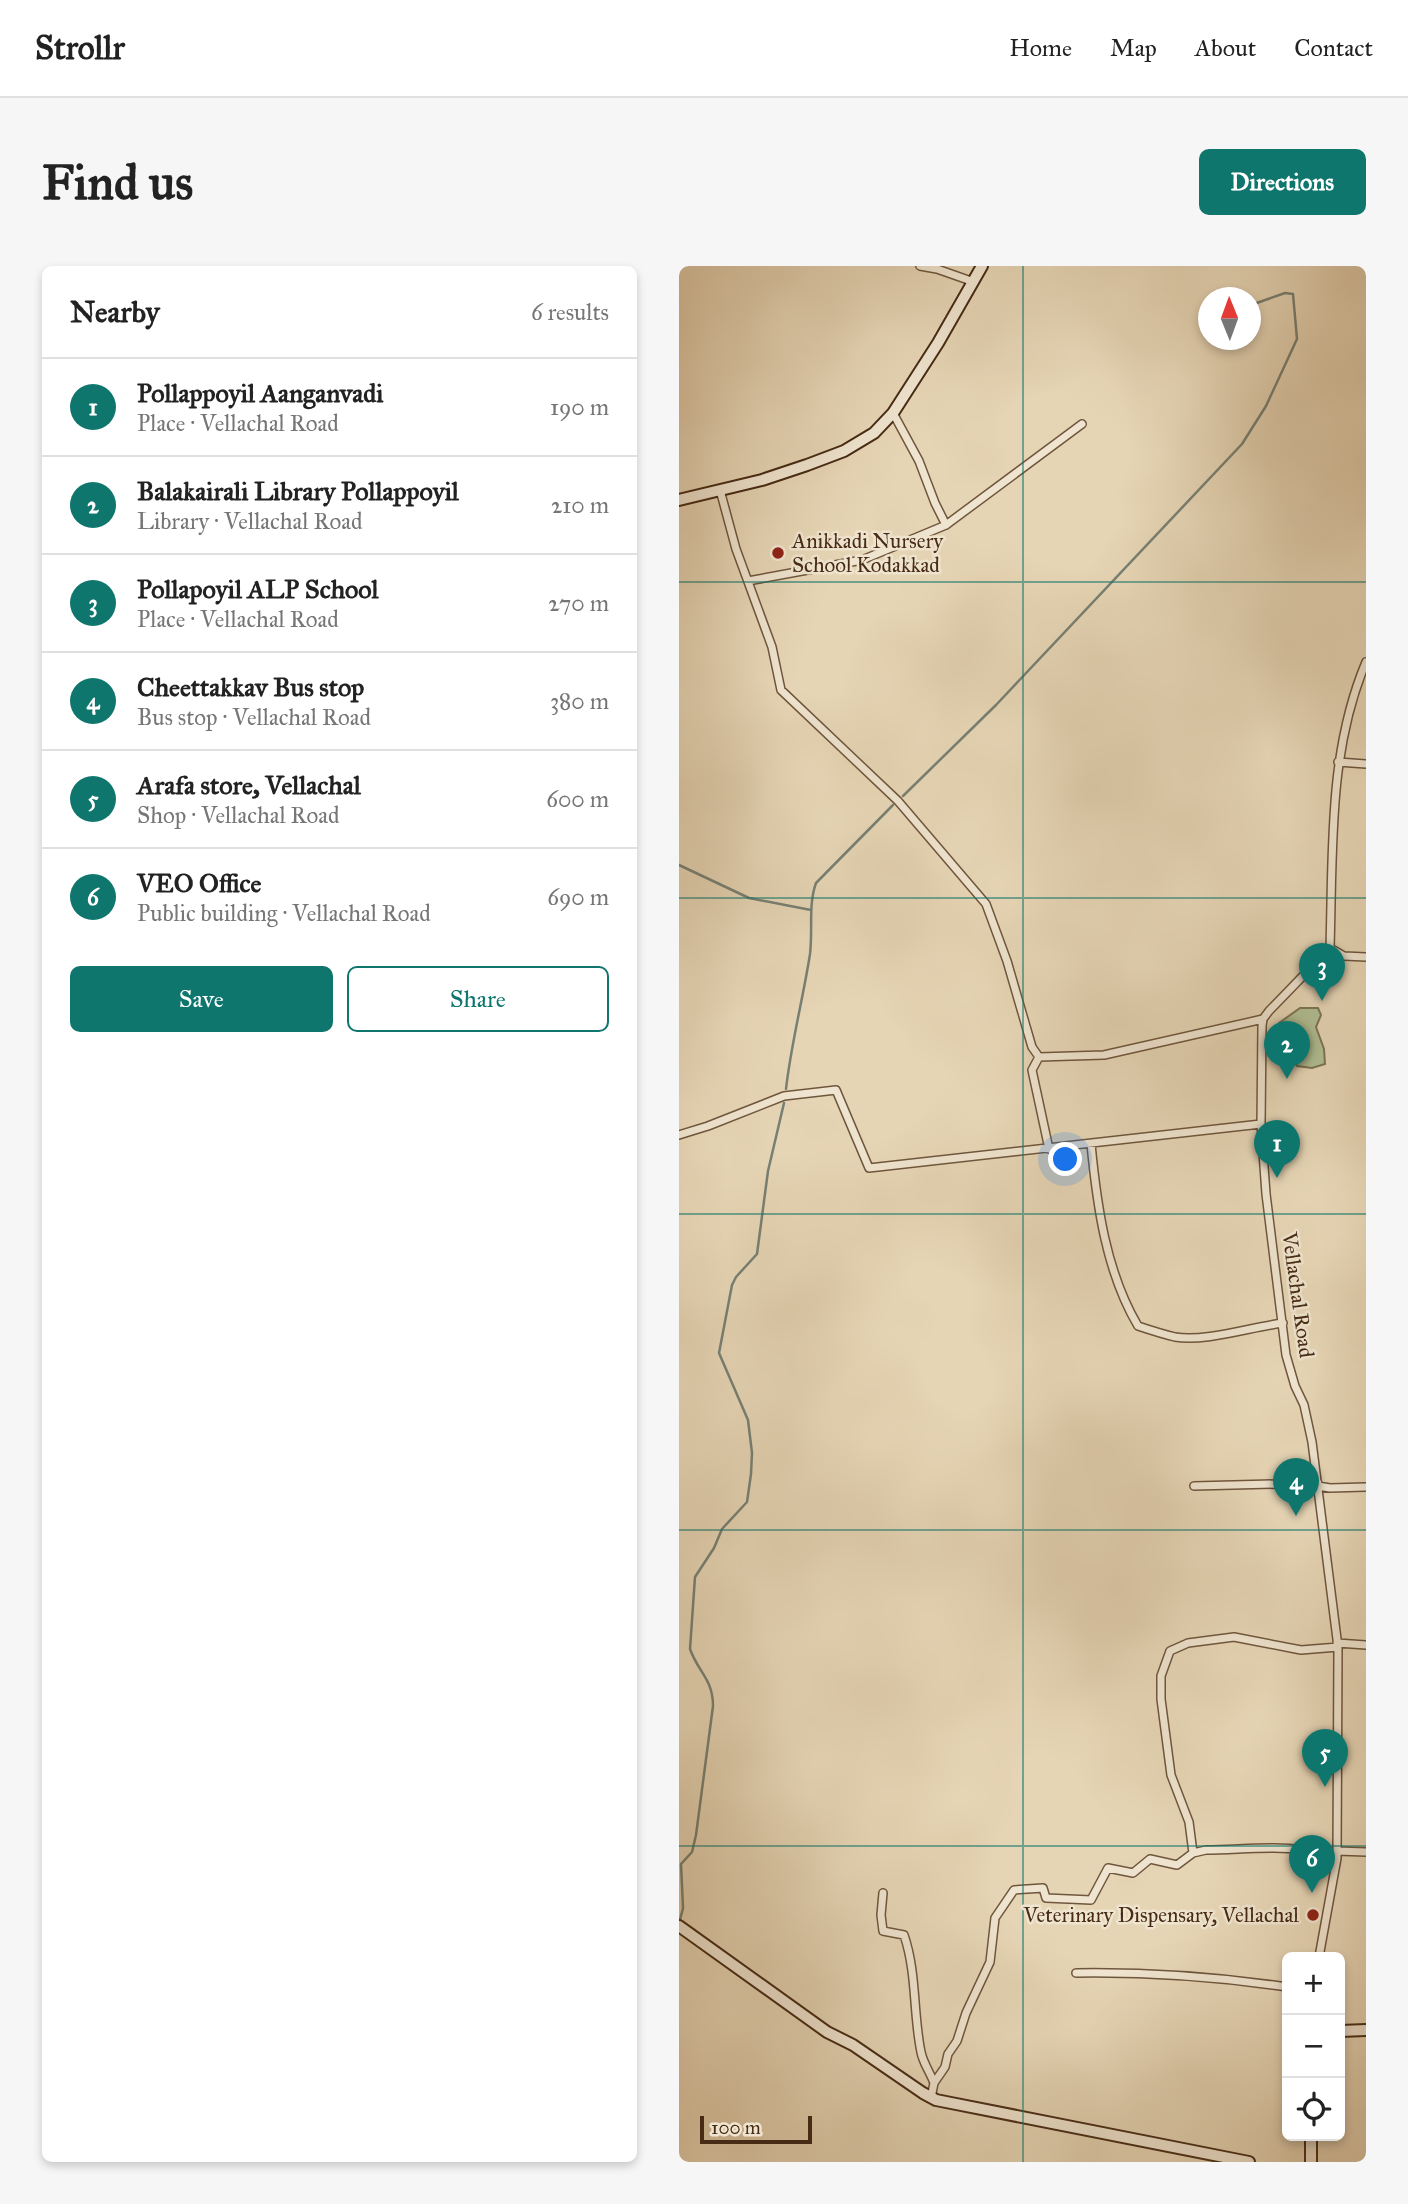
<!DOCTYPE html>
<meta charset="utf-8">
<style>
body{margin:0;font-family:"IM FELL Great Primer",serif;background:#f6f6f6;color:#222}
.controls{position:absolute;right:21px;bottom:21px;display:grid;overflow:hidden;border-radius:10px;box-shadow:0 4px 10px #0003}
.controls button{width:63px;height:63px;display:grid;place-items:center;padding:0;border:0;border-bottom:2px solid #e0e0e0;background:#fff;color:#222;font:35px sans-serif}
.compass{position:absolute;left:519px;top:21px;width:63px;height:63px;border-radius:50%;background:#fff;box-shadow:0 4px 10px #0003;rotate:359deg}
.scale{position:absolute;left:21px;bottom:18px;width:112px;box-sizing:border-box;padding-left:7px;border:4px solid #472b15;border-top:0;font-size:19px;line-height:24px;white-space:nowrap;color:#472b15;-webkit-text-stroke:5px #efe4cf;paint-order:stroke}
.you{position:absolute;left:387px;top:894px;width:24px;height:24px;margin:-18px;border:5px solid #fff;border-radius:50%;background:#1a73e8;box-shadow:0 0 0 10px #1a73e833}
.badge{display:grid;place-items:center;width:46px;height:46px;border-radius:50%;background:#0f766e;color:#fff;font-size:23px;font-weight:700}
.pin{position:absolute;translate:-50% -58px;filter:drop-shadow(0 2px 4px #0008)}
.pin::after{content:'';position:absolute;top:37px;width:24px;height:21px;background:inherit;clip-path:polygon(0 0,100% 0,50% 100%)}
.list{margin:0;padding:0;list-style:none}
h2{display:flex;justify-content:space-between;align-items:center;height:91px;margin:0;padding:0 28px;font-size:30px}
h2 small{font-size:23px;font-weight:400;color:#767676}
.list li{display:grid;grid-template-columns:46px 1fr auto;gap:21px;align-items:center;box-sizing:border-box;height:98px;padding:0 28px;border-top:2px solid #e0e0e0}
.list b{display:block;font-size:26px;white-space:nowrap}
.list p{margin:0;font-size:23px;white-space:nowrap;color:#767676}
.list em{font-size:23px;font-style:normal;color:#767676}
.actions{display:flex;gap:14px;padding:21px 28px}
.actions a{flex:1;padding:16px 0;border:2px solid #0f766e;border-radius:10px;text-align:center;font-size:24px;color:#0f766e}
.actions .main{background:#0f766e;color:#fff}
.icon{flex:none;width:38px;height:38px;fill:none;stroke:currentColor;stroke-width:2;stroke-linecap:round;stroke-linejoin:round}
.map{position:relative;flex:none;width:687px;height:1896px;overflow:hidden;border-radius:10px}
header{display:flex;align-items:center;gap:42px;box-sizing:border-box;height:98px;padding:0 35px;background:#fff;border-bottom:2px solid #e0e0e0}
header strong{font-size:33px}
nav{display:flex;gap:38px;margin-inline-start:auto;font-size:24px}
.intro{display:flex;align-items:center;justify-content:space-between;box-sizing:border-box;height:168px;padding:0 42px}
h1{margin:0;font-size:49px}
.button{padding:18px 32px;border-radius:10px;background:#0f766e;color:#fff;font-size:24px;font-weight:700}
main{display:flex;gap:42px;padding:0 42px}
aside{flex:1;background:#fff;border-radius:10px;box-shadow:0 4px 10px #0003}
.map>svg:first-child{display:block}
.green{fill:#b0be92;stroke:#7c7454;stroke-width:2}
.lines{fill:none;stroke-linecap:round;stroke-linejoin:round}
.stream{stroke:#778074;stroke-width:2.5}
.street-casing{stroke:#6f563d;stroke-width:10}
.secondary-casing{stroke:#472b15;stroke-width:14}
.street{stroke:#efe4cf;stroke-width:7}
.secondary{stroke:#efe4cf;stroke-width:10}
.grid{fill:none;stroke:#0f766e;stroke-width:2;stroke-opacity:0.55}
.poi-dot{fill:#8f2418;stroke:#efe4cf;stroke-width:2.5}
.labels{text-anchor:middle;stroke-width:5;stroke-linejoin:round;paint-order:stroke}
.poi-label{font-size:21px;fill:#472b15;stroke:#efe4cf;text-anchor:start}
.street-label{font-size:21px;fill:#472b15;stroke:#efe4cf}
</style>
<header>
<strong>Strollr</strong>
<nav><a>Home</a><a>Map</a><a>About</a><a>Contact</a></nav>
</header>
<div class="intro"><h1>Find us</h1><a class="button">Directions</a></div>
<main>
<aside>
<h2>Nearby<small>6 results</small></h2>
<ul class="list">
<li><span class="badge">1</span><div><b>Pollappoyil Aanganvadi</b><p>Place · Vellachal Road</p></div><em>190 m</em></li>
<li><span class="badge">2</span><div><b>Balakairali Library Pollappoyil</b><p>Library · Vellachal Road</p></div><em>210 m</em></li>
<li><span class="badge">3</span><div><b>Pollapoyil ALP School</b><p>Place · Vellachal Road</p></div><em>270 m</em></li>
<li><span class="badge">4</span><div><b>Cheettakkav Bus stop</b><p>Bus stop · Vellachal Road</p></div><em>380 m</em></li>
<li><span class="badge">5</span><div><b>Arafa store, Vellachal</b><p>Shop · Vellachal Road</p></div><em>600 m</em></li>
<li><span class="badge">6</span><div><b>VEO Office</b><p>Public building · Vellachal Road</p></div><em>690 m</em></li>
</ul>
<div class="actions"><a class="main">Save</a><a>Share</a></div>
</aside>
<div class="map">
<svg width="687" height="1896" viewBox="0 0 687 1896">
<rect width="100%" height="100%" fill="#e6d5b5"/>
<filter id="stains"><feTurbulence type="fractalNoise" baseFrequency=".00286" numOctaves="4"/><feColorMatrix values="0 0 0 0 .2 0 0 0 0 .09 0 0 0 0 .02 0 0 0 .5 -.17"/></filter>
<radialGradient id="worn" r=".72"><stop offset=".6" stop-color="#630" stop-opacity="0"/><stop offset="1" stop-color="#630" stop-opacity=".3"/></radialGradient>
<!-- green -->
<path class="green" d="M621 742H639L642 749 637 761 645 783 646 798 633 802 618 800 600 769V757Z"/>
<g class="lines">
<!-- stream -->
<path class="stream" d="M224 530 317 439 563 178 587 140 618 73 614 28 606 27 572 39
M0 599 70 632 132 644
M107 823C112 778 124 733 131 688 134 664 129 639 137 617L214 539
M0 1658 4 1642 2 1598 13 1586 17 1569 34 1440C34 1413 19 1406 11 1383L16 1311 35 1282 43 1263 68 1236 72 1208 73 1187 69 1154 40 1087 53 1019 57 1011 78 988 89 905 105 837"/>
<defs>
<path id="street" d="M241 0 258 3 295 16
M214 147 240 195 256 237 267 259 403 158
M41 224 57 283 93 381 102 424 219 535 307 638 328 695 353 781 360 791 425 789 584 753
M69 315 183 294 267 259
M659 496 687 498
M651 682 665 690 687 691
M360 791 353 804 370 883
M0 869 29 860 105 830 157 824 190 902 582 858
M412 878C418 940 427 1006 459 1060 471 1064 483 1068 496 1071 527 1076 572 1061 604 1057
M515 1220 639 1217
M639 1220 651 1222 687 1221
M658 1377 687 1379
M658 1585 687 1586
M658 1592C618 1576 569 1584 527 1584L514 1587 510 1556 492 1509 482 1433V1410L491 1385 509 1377 555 1371 622 1384 659 1381
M204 1627 202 1649 204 1665 225 1669C238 1707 234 1748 242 1786 244 1797 251 1806 255 1817
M640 1691 658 1592 659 1381 633 1176 625 1139 616 1120 607 1089 587 928 582 858 583 760 584 753 590 745 651 682C654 585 649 486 687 396
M397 1707C468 1706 539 1711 608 1721
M252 1832 255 1817 266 1801 269 1788 278 1775 287 1747 311 1696 316 1652 335 1624 364 1622 367 1632 412 1634 429 1602 454 1607 471 1593 498 1599 514 1587"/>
<path id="secondary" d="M0 234 83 214 128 199 165 185 195 167 214 147 259 77 303 0
M0 1660 148 1766 174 1779 244 1827 257 1834 570 1896
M661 1765 687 1764
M632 1896V1870"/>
</defs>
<!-- street casing -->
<use href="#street" class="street-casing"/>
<!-- secondary casing -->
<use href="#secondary" class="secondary-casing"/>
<!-- street -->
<use href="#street" class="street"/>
<!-- secondary -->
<use href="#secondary" class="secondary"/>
</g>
<!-- grid -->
<path class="grid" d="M344 0V1896M0 316H687M0 632H687M0 948H687M0 1264H687M0 1580H687"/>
<!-- markers -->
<g class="poi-dot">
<circle cx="99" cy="287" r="7"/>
<circle cx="634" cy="1649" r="7"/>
</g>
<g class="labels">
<!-- poi labels -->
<g class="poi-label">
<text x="113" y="282">Anikkadi Nursery<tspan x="113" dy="24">School Kodakkad</tspan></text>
<text x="620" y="1656" text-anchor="end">Veterinary Dispensary, Vellachal</text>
</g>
<!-- street labels -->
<g class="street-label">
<text transform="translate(619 1029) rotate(82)" y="7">Vellachal Road</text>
</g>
</g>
<rect width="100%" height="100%" filter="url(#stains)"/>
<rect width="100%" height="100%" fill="url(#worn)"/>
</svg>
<div class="controls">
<button>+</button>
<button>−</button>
<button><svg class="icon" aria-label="locate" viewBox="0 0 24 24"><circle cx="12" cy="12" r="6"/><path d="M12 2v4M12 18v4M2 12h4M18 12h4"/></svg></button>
</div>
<svg class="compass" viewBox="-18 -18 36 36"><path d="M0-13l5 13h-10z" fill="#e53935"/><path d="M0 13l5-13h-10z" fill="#767676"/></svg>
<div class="scale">100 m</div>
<div class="you"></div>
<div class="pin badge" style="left:598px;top:912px">1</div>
<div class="pin badge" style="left:608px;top:813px">2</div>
<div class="pin badge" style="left:643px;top:735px">3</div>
<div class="pin badge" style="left:617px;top:1250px">4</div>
<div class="pin badge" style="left:646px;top:1521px">5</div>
<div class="pin badge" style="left:633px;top:1627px">6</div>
</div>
</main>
